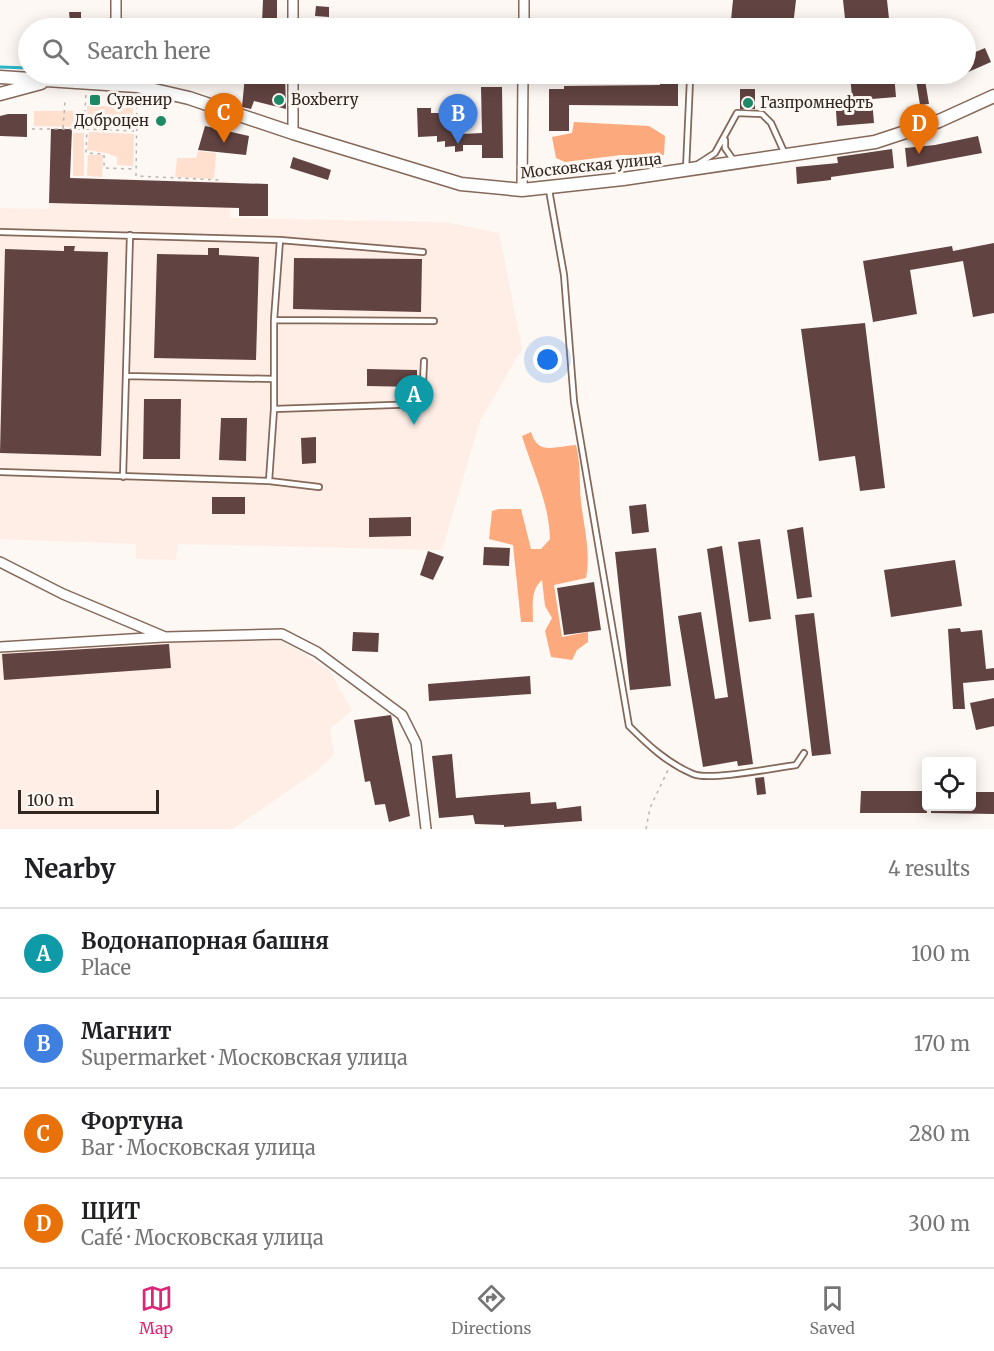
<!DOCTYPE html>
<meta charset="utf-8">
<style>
body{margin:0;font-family:Merriweather,serif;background:#f6f6f6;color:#202124}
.controls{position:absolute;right:18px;bottom:18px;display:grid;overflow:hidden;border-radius:6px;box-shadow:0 3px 15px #0003}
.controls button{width:54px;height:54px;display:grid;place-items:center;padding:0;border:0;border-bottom:2px solid #e0e0e0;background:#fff;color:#202124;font:30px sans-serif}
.scale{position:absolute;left:18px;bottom:15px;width:141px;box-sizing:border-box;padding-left:6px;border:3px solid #322720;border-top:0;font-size:16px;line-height:21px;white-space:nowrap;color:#322720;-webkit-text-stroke:4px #fef8f4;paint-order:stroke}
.you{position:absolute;left:548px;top:360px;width:21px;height:21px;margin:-15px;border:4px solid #fff;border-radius:50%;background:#1a73e8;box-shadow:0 0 0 9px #1a73e833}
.badge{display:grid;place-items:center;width:39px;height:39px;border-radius:50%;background:#db2777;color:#fff;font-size:20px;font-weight:700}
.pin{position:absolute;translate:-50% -50px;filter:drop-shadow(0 2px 3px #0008)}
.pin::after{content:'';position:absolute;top:32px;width:21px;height:18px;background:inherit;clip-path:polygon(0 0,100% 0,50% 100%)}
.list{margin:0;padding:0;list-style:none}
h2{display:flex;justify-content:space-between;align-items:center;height:78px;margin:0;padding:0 24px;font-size:26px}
h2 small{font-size:20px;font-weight:400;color:#757577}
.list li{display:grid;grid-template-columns:39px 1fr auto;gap:18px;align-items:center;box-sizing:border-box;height:90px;padding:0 24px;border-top:2px solid #e0e0e0}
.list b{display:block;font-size:22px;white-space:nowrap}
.list p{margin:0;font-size:20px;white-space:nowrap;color:#757577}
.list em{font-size:20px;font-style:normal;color:#757577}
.icon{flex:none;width:33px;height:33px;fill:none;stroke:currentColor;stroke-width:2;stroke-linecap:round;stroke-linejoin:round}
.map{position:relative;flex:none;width:994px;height:829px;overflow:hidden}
.search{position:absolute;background:#fff;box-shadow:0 3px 15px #0003;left:18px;right:18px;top:18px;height:66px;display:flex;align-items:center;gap:15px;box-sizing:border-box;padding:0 21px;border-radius:33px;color:#757577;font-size:22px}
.sheet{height:438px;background:#fff}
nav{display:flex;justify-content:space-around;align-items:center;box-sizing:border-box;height:84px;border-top:2px solid #e0e0e0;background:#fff;font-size:16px;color:#757577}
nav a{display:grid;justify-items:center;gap:3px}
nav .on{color:#db2777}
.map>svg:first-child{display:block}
.built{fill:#feeee6}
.green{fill:#ffdfce}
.forest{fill:#fcaa7d}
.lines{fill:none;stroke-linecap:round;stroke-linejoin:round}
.stream{stroke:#2ab6c7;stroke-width:3}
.building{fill:#614341}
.service-casing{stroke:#84685a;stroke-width:8}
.minor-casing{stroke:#84685a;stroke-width:12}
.tertiary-casing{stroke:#84685a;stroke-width:15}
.path{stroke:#bab2ad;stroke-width:1.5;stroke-dasharray:3 4.5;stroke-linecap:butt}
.service{stroke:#fff;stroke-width:4.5}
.minor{stroke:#fff;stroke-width:9}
.tertiary{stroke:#fff;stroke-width:12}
.poi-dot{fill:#1d8966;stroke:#fef8f4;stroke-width:2}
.labels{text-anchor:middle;stroke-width:6;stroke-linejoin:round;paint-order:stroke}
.poi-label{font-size:15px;fill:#322720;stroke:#fef8f4;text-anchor:start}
.street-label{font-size:15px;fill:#322720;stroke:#fef8f4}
</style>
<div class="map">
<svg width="994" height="829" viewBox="0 0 994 829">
<rect width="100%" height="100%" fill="#fef8f4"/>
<!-- built -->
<path class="built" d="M113 179 231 182 230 218 446 222 499 233 522 349 480 421 442 550 178 544 176 560 136 559V544L0 539V208L49 209V203L112 205Z
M169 640 283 641 329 670 352 710 330 729 334 754 318 770 233 829H0V653Z"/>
<!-- green -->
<path class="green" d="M87 106H133V128H87Z
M34 111H83L82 127 34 126Z
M89 132 134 134 133 166 117 165V157L106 153 87 150Z
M73 133H84V176H73Z
M198 151 216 153 214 179 175 177 177 158H196Z
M88 155H103L102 177 87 176Z"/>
<!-- forest -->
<path class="forest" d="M574 122 649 126 665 136 664 155H621L565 162 556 158 552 137 572 133Z
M531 432C538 456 554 446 576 445 581 464 579 482 581 502 584 527 591 553 586 578L554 585 562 637 588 632V642L577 650 572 660 551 657 545 631 552 618 545 606 542 580C530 590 533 607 533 622H521L513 545 489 539 492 511 499 509H521L531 549H541L550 539C549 502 533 472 522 436Z"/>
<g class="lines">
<!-- stream -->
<path class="stream" d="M0 67 28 68"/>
</g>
<!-- building -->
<path class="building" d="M263 0H277V23H262Z
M733 0H796L793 26 731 20Z
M843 0H887L890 28H846Z
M316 6 329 7V17L315 16Z
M69 12H81V23H70Z
M135 20H149V28H134Z
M985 48 991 62 966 73V56Z
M660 74H678V106L569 105V131H549V89H564V86L660 85Z
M850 74H894L896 97 872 99 874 123 837 126 836 111 853 109Z
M915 74H924L929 104 920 105Z
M285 75 286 109 254 101 251 109 242 107 245 76Z
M481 87H502L503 158H482V145H463V151L455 152V146L445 147V141L437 142V136L418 137 417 108H431V113H441V121H449L450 127H462V134L482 133Z
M740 89H755V109H740Z
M8 114H27V137L0 136V116Z
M205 126 249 136 246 155 198 150Z
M51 129H72L70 178 268 184V216H239V208L49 203Z
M978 136 982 153 907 167 905 148 935 145Z
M892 149 894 168 831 177V180L797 184 796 167 838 163 837 157Z
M293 157 331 170 328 180 290 168Z
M578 164 579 171 559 173 558 166Z
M994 243V313L973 317 963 261 910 270 917 314 873 322 863 261 952 246 953 251Z
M64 246H75L74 251 108 252 101 456 0 453 5 249 64 251Z
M208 248H219V255L259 257 256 360 154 358 157 254 208 255Z
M294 258 422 259 421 312 293 309Z
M865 323 885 488 860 491 855 456 819 461 801 329Z
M367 369 417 370V387L367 386Z
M144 399H181L180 459H143Z
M221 418H247L246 461 219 460Z
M316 437V463L302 464 301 438Z
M212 497H245V514H212Z
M646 504 649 532 632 534 629 506Z
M411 517V536L369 537V518Z
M803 527 812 597 797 599 787 530Z
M760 539 771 619 749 622 738 542Z
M722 546 753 764 738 766 737 761 703 767 678 616 701 612 715 699 728 697 707 549Z
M484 547 510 548 509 566 483 565Z
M656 548 671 686 630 690 615 552Z
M428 551 444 557 433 580 420 575Z
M955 560 962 606 891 617 884 570Z
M594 582 601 630 564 635 557 588Z
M814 613 831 754 812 756 795 615Z
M960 628 961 632 982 630 986 669 994 668V680L963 683 965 709H953L948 629Z
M353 632 379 633 378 652 352 651Z
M169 644 171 668 4 680 2 654Z
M530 676 531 694 429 701 428 684Z
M994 698V726L976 730 970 703Z
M391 715 410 816 389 822 385 804 375 805 370 781 365 782 354 720Z
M452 754 456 798 530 792 531 804 556 802 557 809 581 806 582 821 504 827V825L475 824 473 815 439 818 432 756Z
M764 777 766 794 757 795 755 778Z
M861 791H927V813H860Z
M972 792H994V814L931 813V807H972Z"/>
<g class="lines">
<defs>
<path id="service" d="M608 28H614
M293 77 523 78
M725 140V148L734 161
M698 164 715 153 737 113 762 114 771 123 785 154
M686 169 690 80 688 74
M549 190 564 275 574 402 629 726C648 745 667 763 693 774 710 781 774 768 796 765L804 753
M0 232 280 240 274 320V409L422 404 424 361
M280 240 423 252
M274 320 434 321
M126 376 274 379
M0 472 269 481 319 487
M123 477 130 235
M269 481 274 409"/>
<path id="minor" d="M116 0V28
M293 28V0
M524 28V0
M117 74V83
M293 133V74
M522 190 523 74
M0 562 63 594 165 637 282 634 317 652 402 715 416 743 426 829
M0 647 163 637"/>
<path id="tertiary" d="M0 77 137 86 189 98 293 133 461 184 522 190 623 179 875 142 939 121 994 96
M0 94 41 83"/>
</defs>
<!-- service casing -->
<use href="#service" class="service-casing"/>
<!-- minor casing -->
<use href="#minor" class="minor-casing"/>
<!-- tertiary casing -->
<use href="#tertiary" class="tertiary-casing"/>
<!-- path -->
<path class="path" d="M137 98 136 176 221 180
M63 128 65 102
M84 128 86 94
M32 129H86
M134 131 87 129 86 153 104 154V168L135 169
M646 829 650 808 669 768"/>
<!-- service -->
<use href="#service" class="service"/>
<!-- minor -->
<use href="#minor" class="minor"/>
<!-- tertiary -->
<use href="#tertiary" class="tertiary"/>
</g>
<!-- markers -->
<g class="poi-dot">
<rect x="89" y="94" width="12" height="12" rx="3"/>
<circle cx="279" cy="100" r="6"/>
<circle cx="748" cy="103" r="6"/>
<circle cx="161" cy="121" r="6"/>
</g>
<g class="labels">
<!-- poi labels -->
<g class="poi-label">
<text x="107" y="105">Сувенир</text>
<text x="291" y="105">Boxberry</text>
<text x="760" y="108">Газпромнефть</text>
<text x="149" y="126" text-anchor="end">Доброцен</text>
</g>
<!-- street labels -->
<g class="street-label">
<text transform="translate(591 166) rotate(-6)" y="5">Московская улица</text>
</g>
</g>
</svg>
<div class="controls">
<button><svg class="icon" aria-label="locate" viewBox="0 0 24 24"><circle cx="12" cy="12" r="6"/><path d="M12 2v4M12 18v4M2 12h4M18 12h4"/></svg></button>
</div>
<div class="scale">100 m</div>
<div class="you"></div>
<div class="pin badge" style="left:414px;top:425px;background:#0f9aa8">A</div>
<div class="pin badge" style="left:458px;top:144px;background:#3f7fe0">B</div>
<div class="pin badge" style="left:224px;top:143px;background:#e8710a">C</div>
<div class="pin badge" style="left:919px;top:154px;background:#e8710a">D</div>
<div class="search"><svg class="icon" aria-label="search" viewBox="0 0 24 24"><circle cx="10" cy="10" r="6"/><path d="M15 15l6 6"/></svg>Search here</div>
</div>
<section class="sheet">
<h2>Nearby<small>4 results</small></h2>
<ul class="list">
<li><span class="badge" style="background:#0f9aa8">A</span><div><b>Водонапорная башня</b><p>Place</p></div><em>100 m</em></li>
<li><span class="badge" style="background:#3f7fe0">B</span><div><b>Магнит</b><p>Supermarket · Московская улица</p></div><em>170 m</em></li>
<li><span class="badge" style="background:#e8710a">C</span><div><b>Фортуна</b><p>Bar · Московская улица</p></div><em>280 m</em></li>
<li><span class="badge" style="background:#e8710a">D</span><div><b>ЩИТ</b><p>Café · Московская улица</p></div><em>300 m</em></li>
</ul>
</section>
<nav>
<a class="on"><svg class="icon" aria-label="map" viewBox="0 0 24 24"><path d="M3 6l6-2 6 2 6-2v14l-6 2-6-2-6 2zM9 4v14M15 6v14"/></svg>Map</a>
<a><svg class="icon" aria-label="directions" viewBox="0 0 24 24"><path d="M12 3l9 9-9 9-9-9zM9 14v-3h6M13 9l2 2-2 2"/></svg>Directions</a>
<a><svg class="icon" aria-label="saved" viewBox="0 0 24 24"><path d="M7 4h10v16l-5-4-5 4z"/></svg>Saved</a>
</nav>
